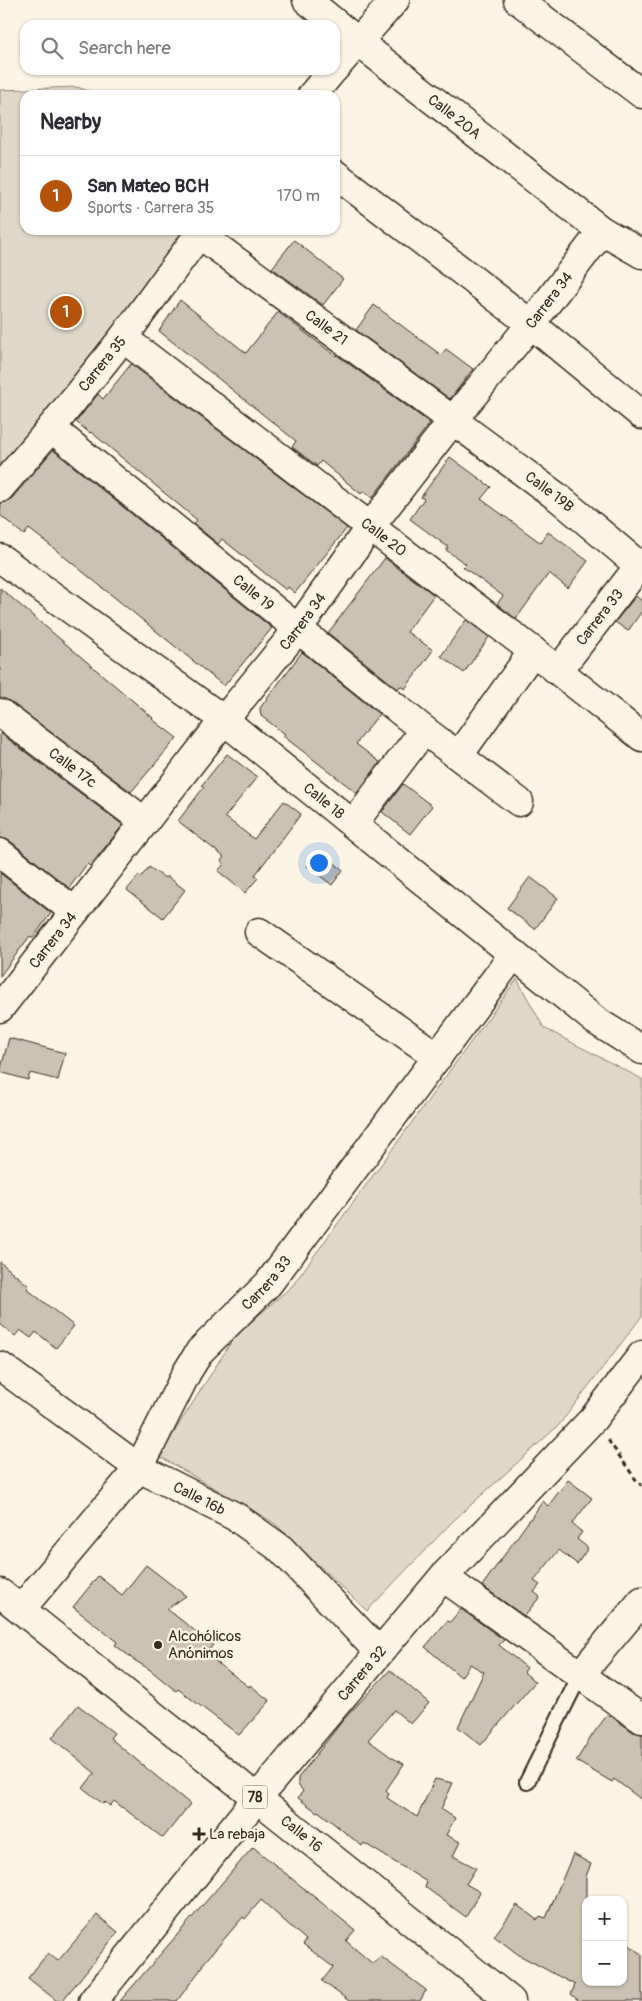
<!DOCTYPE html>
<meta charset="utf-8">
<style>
body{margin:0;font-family:Pangolin,sans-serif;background:#f2f2f3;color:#2b2b33}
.controls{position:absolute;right:15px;bottom:15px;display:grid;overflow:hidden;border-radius:10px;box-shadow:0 1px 4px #0004}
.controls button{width:45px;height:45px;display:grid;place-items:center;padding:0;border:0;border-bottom:1px solid #e1e1e2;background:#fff;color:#2b2b33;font:25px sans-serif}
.you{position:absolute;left:318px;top:862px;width:18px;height:18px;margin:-12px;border:4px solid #fff;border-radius:50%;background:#1a73e8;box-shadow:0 0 0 8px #1a73e833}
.badge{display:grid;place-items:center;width:32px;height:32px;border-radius:50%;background:#b45309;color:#fff;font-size:16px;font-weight:700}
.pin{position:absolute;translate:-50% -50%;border:2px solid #fff;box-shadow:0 1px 5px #0006}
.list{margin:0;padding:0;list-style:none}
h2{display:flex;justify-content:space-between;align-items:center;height:65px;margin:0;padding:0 20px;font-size:21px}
h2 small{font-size:16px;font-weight:400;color:#7c7c81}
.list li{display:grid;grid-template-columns:32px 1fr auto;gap:15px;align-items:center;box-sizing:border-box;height:80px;padding:0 20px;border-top:1px solid #e1e1e2}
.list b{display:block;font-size:19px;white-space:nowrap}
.list p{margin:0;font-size:16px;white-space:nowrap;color:#7c7c81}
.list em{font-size:16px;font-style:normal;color:#7c7c81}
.icon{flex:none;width:28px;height:28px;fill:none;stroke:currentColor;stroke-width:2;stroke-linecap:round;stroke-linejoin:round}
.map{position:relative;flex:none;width:642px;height:2001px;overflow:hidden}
.search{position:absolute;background:#fff;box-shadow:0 1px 4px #0004;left:20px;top:20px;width:320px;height:55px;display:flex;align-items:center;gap:12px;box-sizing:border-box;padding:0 18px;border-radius:15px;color:#7c7c81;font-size:19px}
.panel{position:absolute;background:#fff;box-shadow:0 1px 4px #0004;left:20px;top:90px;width:320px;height:145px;border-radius:15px}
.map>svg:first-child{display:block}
.green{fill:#e0d8c8;stroke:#8e8173}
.building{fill:#ccc2b3;stroke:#3b2a1e}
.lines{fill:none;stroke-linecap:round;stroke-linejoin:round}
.lane-casing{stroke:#3b2a1e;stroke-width:18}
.street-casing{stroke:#3b2a1e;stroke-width:31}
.highway-casing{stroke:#3b2a1e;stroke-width:31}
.path{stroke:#3b2a1e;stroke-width:3;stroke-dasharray:5 4;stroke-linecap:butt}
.lane{stroke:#fcf5e5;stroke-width:14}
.street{stroke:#fcf5e5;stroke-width:28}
.highway{stroke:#fcf5e5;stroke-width:28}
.poi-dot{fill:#3b2a1e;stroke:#fcf5e5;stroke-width:2}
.labels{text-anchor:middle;stroke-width:4.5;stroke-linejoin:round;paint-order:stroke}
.shield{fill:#fcf5e5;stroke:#75675a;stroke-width:1}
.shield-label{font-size:14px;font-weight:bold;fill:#3b2a1e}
.street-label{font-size:15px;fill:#3b2a1e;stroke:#fcf5e5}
.poi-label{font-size:15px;fill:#3b2a1e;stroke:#fcf5e5;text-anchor:start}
</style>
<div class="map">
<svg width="642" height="2001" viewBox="0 0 642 2001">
<rect width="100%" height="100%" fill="#fcf5e5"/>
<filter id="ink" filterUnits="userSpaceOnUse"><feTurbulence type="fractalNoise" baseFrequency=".02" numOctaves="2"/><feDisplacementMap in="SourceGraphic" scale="10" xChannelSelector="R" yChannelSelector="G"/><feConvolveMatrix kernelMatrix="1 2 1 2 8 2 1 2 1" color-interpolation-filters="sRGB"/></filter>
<g filter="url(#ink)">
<!-- green -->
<path class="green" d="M77 87 100 95H25V230H196L0 477V90Z
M517 979 544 1028 642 1079V1316L559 1425 453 1521 367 1611 274 1523 159 1456 235 1336 292 1286Z"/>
<!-- building -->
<path class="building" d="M294 240 343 279 323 305 272 268Z
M180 300 246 353 278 312 336 356 337 355 430 423 372 498 363 491 361 494 321 461 317 466 292 447 296 441 159 331Z
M374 305 441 355 446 349 473 369 450 399 356 330Z
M131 364 347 528 295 593 288 587 286 590 222 539 218 544 194 524 197 520 91 432 90 433 76 422 98 394 103 399Z
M53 450 272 628 224 686 46 542 29 529 24 535 0 515 1 503 6 502 12 498Z
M450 457 491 487 481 499 541 543 548 532 588 561 568 588 549 573 516 619 497 604 503 596 463 567 466 564 446 550 448 547 410 519 424 499 421 497Z
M385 558 434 595 407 632 433 650 405 689 400 686 398 689 328 633Z
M0 588 153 718 152 719 177 738 131 792 9 701 0 698Z
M636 596 642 601V611L628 631 615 622Z
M466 620 489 637 464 673 441 656Z
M302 652 379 714 356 744 380 762 357 793 283 736 285 734 261 716 260 708Z
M0 733 123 825 90 866 87 864 69 888 10 841 0 838Z
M227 754 257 777 225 817 254 839 284 801 301 814 255 875 258 878 245 893 218 871 224 864 221 861 224 857 178 821 204 787 202 785Z
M403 784 432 806 410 834 382 812Z
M319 851 343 870 332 885 307 866Z
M149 867 165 878 167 876 185 890 163 918 127 890 139 875 141 877Z
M0 873 51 913 33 938 30 936 0 976Z
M530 877 558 898 535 929 507 908Z
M9 1038 65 1053 58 1080 30 1073 28 1080 0 1072Z
M0 1262 29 1286 27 1289 74 1326 56 1348 36 1332 31 1338 20 1330 15 1336 0 1324Z
M568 1480 592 1498 572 1524 582 1532 577 1539 588 1548 577 1564 559 1550 534 1581 540 1585 534 1592 540 1597 524 1616 482 1586 543 1501 548 1506Z
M146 1565 186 1596 167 1609 213 1645 206 1654 249 1687 250 1685 270 1701 239 1735 178 1689 176 1691 149 1669 134 1660 115 1645 117 1642 73 1607 98 1576 122 1595Z
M461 1609 504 1640 499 1645 527 1668 524 1672 535 1682 481 1745 458 1727 484 1672 470 1664 461 1677 425 1647 447 1621 450 1622Z
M390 1670 429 1703 411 1724 394 1710 368 1740 391 1757 404 1764 386 1790 389 1793 387 1798 417 1817 435 1779 453 1783 441 1809 455 1818 446 1835 460 1842 453 1856 476 1868 466 1884 480 1892 466 1917 425 1887 427 1882 364 1843 362 1846 318 1811 317 1812 298 1798 303 1791 298 1785V1778L343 1720Z
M78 1705 114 1733 110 1738 190 1804 163 1838 114 1801 110 1806 105 1802 103 1804 83 1788 95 1773 52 1738Z
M608 1714 633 1732 642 1734V1800L614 1779 612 1782 576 1761 593 1734Z
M253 1847 355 1930 346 1941 373 1964 380 1956 426 1990 420 2001H349L322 1981 333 1967 303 1944 306 1940 261 1900 245 1919 243 1917 202 1965 203 1966 177 2001H120Z
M573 1854 591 1864 586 1876V1982H623V1957L628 1944 642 1955V2001H579L571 1994 575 1985 519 1955 494 1936 517 1905 537 1920 540 1916 546 1918Z
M97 1915 118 1932 62 2001H57L28 1978 48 1953 58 1961Z"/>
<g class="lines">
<defs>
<path id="lane" d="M527 1782 580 1675"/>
<g id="street">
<path id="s1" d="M307 0 357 41 602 231 642 254"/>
<path d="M518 0 642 94"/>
<path d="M335 68 395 0"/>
<path d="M312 95 333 70"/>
<path d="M335 174 531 324 642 415"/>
<path id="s2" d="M199 234 560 499 642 568"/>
<path id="s3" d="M123 338 533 651 642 737"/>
<path id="s4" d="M51 428 298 629 424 730 519 802"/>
<path id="s5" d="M0 488 51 428 123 338 202 230"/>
<path id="s6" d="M0 558 224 720 596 1021 642 1050"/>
<path id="s7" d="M558 671 639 566 642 565"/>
<path id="s8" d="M0 713 145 822"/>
<path d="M459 755 533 651"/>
<path d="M353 824 424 730"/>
<path d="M0 853 75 912"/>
<path d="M259 932 438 1057"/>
<path id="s9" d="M0 1008 224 720 298 629 370 527 453 420 531 324 602 231"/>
<path id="s10" d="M0 1366 139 1468 236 1517 281 1549 379 1652"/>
<path d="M443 1577 642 1719"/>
<path id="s11" d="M21 1609 139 1468 187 1372 200 1351 268 1284 514 954"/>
<path d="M580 1675 642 1601"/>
<path id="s12" d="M93 2001 257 1798 443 1577 593 1419 642 1355"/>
</g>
<g id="highway">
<path id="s13" d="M0 1593 511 2001"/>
</g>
</defs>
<!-- lane casing -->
<use href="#lane" class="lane-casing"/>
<!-- street casing -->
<use href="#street" class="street-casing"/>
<!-- highway casing -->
<use href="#highway" class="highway-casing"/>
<!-- path -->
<path class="path" d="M608 1440 639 1484 642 1485"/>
<!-- lane -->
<use href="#lane" class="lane"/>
<!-- street -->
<use href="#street" class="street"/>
<!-- highway -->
<use href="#highway" class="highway"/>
</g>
</g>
<!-- markers -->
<g class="poi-dot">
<circle cx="158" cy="1645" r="5"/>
<path d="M196.5 1826.5h5v5h5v5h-5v5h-5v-5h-5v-5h5z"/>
</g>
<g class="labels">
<!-- shield labels -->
<rect class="shield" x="242.5" y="1785.5" width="25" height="23" rx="4"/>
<g class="shield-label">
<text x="255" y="1802">78</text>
</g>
<!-- street labels -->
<g class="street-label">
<text dy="5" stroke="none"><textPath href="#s1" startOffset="188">Calle 20A</textPath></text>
<text dy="5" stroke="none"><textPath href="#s9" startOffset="896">Carrera 34</textPath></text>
<text dy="5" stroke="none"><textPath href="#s2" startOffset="158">Calle 21</textPath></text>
<text dy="5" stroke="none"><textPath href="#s5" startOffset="161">Carrera 35</textPath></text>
<text dy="5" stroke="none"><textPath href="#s2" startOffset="435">Calle 19B</textPath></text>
<text dy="5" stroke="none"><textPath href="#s3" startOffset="328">Calle 20</textPath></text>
<text dy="5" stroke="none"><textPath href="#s4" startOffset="261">Calle 19</textPath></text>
<text dy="5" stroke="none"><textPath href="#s7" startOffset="68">Carrera 33</textPath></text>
<text dy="5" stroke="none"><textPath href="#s9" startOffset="491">Carrera 34</textPath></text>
<text dy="5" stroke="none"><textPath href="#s8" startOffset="91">Calle 17c</textPath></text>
<text dy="5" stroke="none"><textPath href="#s6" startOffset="405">Calle 18</textPath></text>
<text dy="5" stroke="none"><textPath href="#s9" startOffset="86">Carrera 34</textPath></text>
<text dy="5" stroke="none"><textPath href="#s11" startOffset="411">Carrera 33</textPath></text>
<text dy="5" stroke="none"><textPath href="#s10" startOffset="240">Calle 16b</textPath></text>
<text dy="5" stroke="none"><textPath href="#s12" startOffset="424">Carrera 32</textPath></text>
<text dy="5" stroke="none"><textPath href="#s13" startOffset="386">Calle 16</textPath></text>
</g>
<!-- poi labels -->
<g class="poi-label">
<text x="168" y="1641">Alcohólicos<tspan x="168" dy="17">Anónimos</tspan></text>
<text x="209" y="1839">La rebaja</text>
</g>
</g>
</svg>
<div class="controls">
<button>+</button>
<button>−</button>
</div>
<div class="you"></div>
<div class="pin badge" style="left:66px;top:312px">1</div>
<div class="search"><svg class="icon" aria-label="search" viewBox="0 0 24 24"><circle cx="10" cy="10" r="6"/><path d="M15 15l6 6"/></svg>Search here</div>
<section class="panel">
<h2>Nearby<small></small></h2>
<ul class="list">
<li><span class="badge">1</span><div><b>San Mateo BCH</b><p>Sports · Carrera 35</p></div><em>170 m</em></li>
</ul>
</section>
</div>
